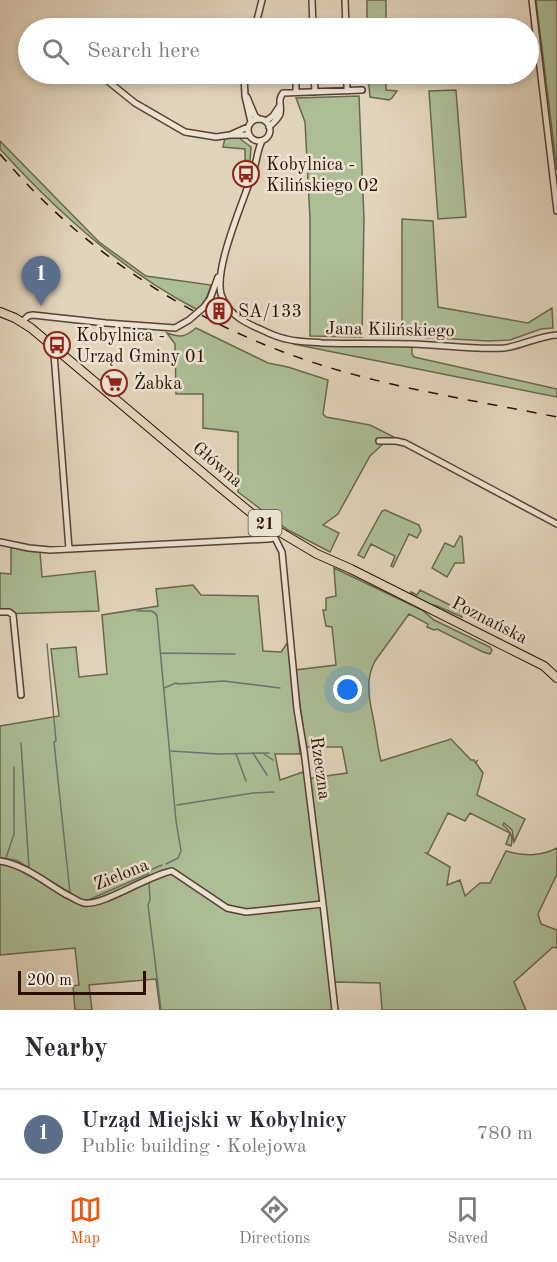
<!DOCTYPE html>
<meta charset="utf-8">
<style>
body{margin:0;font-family:"Old Standard TT",serif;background:#f7f7f7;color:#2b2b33}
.scale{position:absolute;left:18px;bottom:15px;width:128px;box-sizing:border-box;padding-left:6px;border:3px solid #291003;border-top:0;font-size:16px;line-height:21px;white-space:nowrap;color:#291003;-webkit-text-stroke:4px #ece3d3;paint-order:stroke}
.you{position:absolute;left:348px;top:690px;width:21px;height:21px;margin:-15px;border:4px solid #fff;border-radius:50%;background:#1a73e8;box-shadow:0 0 0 9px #1a73e833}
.badge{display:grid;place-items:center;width:39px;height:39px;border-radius:50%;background:#ea580c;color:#fff;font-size:20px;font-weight:700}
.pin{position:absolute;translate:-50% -50px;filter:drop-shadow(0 2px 3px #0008)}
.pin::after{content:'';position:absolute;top:32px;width:21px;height:18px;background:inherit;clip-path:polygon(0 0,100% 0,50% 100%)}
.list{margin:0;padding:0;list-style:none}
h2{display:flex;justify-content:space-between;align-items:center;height:78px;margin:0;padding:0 24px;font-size:26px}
h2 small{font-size:20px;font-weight:400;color:#7c7c81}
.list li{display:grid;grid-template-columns:39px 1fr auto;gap:18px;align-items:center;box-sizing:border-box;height:90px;padding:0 24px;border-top:2px solid #e1e1e2}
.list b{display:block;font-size:22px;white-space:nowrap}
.list p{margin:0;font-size:20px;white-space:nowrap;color:#7c7c81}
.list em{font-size:20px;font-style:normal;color:#7c7c81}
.icon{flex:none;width:33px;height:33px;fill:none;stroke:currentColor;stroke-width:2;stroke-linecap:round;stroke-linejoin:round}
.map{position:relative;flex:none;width:557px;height:1010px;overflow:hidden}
.search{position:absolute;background:#fff;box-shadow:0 3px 9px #0003;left:18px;right:18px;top:18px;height:66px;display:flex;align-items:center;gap:15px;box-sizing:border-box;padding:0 21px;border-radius:33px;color:#7c7c81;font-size:22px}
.sheet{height:168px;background:#fff}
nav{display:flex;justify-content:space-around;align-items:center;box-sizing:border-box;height:84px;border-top:2px solid #e1e1e2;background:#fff;font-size:16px;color:#7c7c81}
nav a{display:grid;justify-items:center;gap:3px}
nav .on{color:#ea580c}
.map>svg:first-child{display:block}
.green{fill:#acbe96;stroke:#6a674c;stroke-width:1.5}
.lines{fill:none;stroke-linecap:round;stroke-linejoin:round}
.stream{stroke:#69756c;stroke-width:1.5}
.minor-casing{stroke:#574131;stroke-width:8}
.primary-casing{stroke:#291003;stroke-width:10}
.minor{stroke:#ece3d3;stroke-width:5}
.primary{stroke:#e1d4bc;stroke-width:8}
.rail{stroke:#291003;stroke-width:1.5;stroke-dasharray:10 10;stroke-linecap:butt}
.labels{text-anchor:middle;stroke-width:5;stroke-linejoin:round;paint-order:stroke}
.shield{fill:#ece3d3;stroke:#644f41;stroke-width:1.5}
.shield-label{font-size:16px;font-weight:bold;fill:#291003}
.poi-label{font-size:18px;fill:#291003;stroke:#ece3d3;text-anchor:start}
.street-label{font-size:18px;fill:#291003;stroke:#ece3d3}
</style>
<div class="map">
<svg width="557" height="1010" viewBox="0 0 557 1010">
<rect width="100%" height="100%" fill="#e1d4bc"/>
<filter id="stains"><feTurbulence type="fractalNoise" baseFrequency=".00333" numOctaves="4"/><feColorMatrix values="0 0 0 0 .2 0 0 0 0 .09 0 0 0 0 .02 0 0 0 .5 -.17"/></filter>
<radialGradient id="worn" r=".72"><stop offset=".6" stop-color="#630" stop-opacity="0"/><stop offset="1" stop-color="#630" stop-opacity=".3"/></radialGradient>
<!-- green -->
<path class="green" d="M367 0H386V28H367Z
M536 0H557V170Z
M368 74H386V90L397 91 392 98 389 100 370 97Z
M456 90 466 217 438 219 429 91Z
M359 96 364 219 362 337 310 336V219L305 122 296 98Z
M239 138 251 147 250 161 245 160V149L223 147 225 138Z
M0 141 99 242 146 276 211 285C208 294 206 303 198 310 122 271 57 212 0 149Z
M402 219 433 221 438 307 528 323 552 308 553 328 541 329 510 340 488 341 402 336Z
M196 328 268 363 288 367 328 380 323 414 326 417 370 425 394 437 383 444 370 456 338 514 323 525 339 533 330 552 288 530 238 492V432L203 428V394H176L175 344 167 333C181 338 185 337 196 328Z
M293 344 348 346H415L412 348V354L414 357 557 389V397Z
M385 510 419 525 421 531 417 538 409 534 393 567 391 566 395 556 371 544 364 558 358 555 382 511Z
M460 536 462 537 464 563H455L447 577 432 568 445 543 454 547Z
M11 547 27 551 40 552 42 577 95 571 99 611 0 614V573L11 574Z
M334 568 422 610 434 620 490 647 492 650 490 654 483 652 437 629 434 630 427 627 428 624 409 614 375 661C363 684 371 704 375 728 377 739 378 750 381 761L451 739 471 760H474L475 762 477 761 476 763 483 773 477 795 525 819 514 842 512 830 504 823 503 825C510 831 514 836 511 846L506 844 510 833 470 813 465 821 448 813 428 853H426L450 867 447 885 460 880 465 896 480 883H490L506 851C524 856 540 857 557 848V874L538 914 541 924 557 930V948L553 947 514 982 526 1010H382L380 983 334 982 332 1010H160L156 979 89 985 92 1010H75L73 986 79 985 75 948 0 955V726L59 716 51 649 76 647 79 677 107 674 102 615 158 606 156 589 193 585 201 595 258 596 263 651 281 652 288 642 300 754H275L280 780 303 772 305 779 347 773 342 747H306L295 670 336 665 332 627 326 626 323 610H326V598L336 596Z
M420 590 462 611V617L437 606 429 604 411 595V592L417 595Z"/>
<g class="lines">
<!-- stream -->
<path class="stream" d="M137 611H151L155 613 157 616 176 821 181 851 178 858 166 864
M47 644 56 741 54 742 70 893
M161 653 235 654
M164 688 176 683 178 684 224 681 280 688
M21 743 29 868
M171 751 218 754 269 753
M253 753 267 775
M236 754 246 781
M264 754 273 760
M177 805 253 793 274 792
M0 858 16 860 82 900H88L148 874
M6 858 14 834V767
M148 876V871L162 865
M149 883 150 900 148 905 161 1010"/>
<defs>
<path id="minor" d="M312 0 313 28
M345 0 346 28
M532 0 557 211
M255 28 262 0
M99 74 135 103 185 132 216 137 230 135H249
M244 74 245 96 251 122
M296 74V92
M314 74 315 92
M347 74V91
M247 97 255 116 259 119
M248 130a11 11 0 1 1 22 0a11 11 0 1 1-22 0Z
M266 121 273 116 279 107
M269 127C273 123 278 119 280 114 282 105 277 101 283 93L362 90
M230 135 248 127
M262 141C257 150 257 162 253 172 244 200 214 267 221 294 227 313 243 322 260 329 268 333 277 337 286 339 297 342 310 342 322 343 352 344 382 343 413 344 442 345 476 350 504 348 522 346 538 336 557 335
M22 322 28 316 33 315 106 323 175 328 189 320 204 307 210 299 218 277
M56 350 54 354 69 549
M379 441H396L405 443 557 524
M275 538 282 552 297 709 304 751 323 904 335 1010
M0 542 29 548 50 550 268 539 275 538
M0 612H9L13 615 21 695
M0 861C25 865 46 883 67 895 72 897 78 902 84 903 104 906 148 875 172 871L227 908 246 912 323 904"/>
<path id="primary" d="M0 312 15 318 31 328 222 489 250 512 270 526 317 554 351 569 544 666 557 678"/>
</defs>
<!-- minor casing -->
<use href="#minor" class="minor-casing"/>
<!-- primary casing -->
<use href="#primary" class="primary-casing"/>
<!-- minor -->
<use href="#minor" class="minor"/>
<!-- primary -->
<use href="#primary" class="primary"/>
<!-- rail -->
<path class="rail" d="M0 154C86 256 203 330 331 368 404 390 482 402 557 417"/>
</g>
<!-- icons -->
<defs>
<symbol id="bus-ring" viewBox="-11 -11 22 22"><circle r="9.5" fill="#ece3d3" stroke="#8f2418" stroke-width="1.5"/><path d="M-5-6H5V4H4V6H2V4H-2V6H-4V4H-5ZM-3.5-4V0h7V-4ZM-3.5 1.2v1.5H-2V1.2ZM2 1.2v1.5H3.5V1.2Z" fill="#8f2418"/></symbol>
<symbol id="building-ring" viewBox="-11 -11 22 22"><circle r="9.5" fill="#ece3d3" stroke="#8f2418" stroke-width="1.5"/><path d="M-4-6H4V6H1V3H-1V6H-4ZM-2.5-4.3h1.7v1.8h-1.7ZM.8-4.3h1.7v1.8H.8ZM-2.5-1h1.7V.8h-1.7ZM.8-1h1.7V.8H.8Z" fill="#8f2418"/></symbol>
<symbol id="supermarket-ring" viewBox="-11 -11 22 22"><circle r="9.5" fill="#ece3d3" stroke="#8f2418" stroke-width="1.5"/><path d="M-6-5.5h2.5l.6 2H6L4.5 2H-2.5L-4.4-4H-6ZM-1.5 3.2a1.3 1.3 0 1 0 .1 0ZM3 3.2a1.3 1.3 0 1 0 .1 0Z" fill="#8f2418"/></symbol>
</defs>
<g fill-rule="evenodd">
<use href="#bus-ring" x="231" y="159" width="30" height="30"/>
<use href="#building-ring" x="204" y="296" width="30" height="30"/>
<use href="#bus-ring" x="42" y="330" width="30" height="30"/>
<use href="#supermarket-ring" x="99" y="368" width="30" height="30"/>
</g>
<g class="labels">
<!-- shield labels -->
<rect class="shield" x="248.5" y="510" width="33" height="26" rx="4.5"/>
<g class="shield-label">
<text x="265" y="529">21</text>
</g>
<!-- poi labels -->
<g class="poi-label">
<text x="266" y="170">Kobylnica -<tspan x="266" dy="21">Kilińskiego 02</tspan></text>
<text x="238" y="317">SA/133</text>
<text x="76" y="341">Kobylnica -<tspan x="76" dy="21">Urząd Gminy 01</tspan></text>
<text x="134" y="389">Żabka</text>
</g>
<!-- street labels -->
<g class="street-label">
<text transform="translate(390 329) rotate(1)" y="6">Jana Kilińskiego</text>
<text transform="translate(218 464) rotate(40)" y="6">Główna</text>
<text transform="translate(490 620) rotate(27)" y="6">Poznańska</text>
<text transform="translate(321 768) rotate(82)" y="6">Rzeczna</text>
<text transform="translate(121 874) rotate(-22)" y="6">Zielona</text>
</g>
</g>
<rect width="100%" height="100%" filter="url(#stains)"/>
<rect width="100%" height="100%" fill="url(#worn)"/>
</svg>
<div class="scale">200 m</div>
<div class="you"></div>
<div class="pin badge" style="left:41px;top:306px;background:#5c6f8a">1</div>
<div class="search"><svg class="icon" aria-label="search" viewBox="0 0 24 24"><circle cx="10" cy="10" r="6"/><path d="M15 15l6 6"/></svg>Search here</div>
</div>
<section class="sheet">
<h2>Nearby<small></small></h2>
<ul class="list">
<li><span class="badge" style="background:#5c6f8a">1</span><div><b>Urząd Miejski w Kobylnicy</b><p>Public building · Kolejowa</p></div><em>780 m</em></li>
</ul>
</section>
<nav>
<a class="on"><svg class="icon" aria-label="map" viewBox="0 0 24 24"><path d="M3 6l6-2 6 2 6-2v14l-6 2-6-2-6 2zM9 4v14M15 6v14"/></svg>Map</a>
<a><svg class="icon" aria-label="directions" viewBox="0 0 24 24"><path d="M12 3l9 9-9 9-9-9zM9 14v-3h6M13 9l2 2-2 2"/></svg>Directions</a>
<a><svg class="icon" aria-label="saved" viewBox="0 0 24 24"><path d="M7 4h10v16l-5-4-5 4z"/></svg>Saved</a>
</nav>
